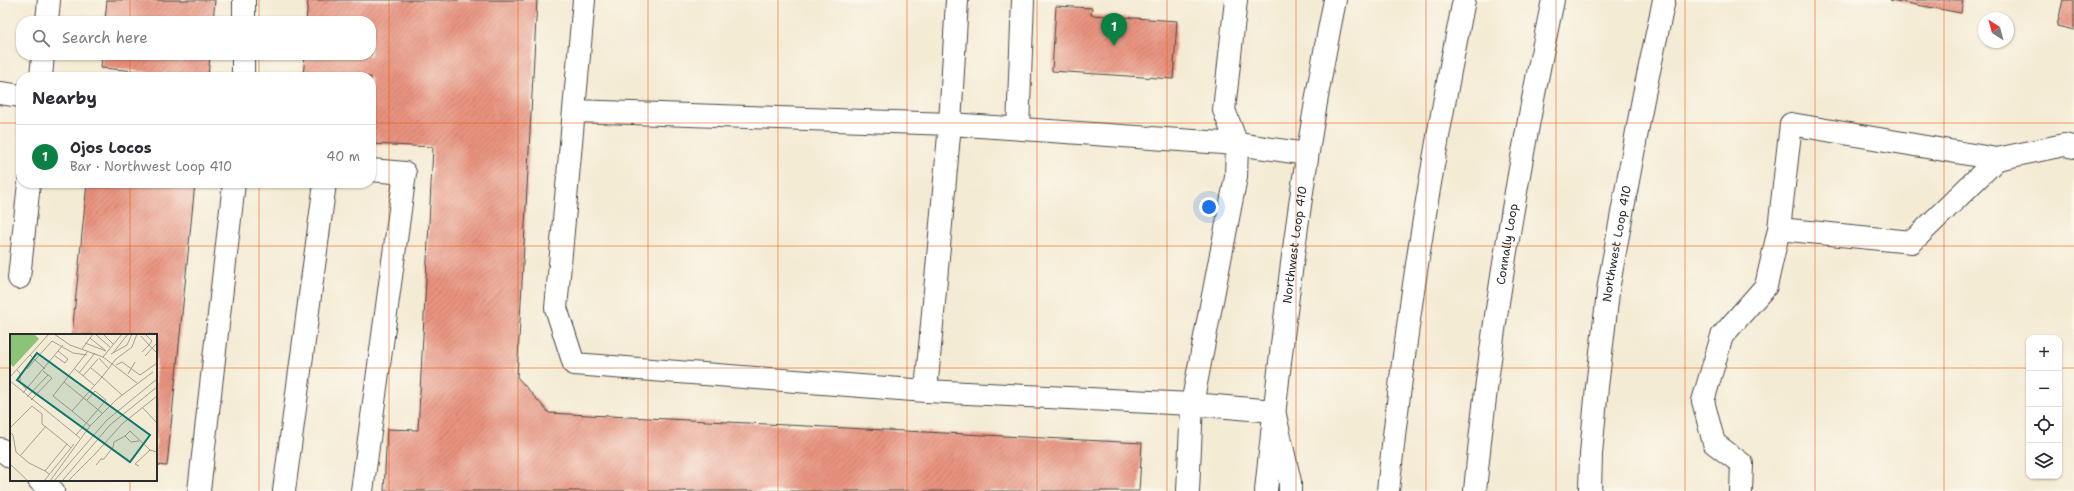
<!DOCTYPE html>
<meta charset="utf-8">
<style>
body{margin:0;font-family:"Shantell Sans",sans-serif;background:#f2f2f3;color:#2b2b33}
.controls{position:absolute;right:12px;bottom:12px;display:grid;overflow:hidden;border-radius:8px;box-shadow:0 1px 3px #0004}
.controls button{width:36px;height:36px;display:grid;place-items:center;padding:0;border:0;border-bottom:1px solid #e1e1e2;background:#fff;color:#2b2b33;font:20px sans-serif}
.compass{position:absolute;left:1978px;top:12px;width:36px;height:36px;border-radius:50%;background:#fff;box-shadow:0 1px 3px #0004;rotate:324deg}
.you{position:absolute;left:1209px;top:207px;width:14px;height:14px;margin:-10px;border:3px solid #fff;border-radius:50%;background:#1a73e8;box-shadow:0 0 0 6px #1a73e833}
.badge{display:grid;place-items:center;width:26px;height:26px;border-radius:50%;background:#0b8043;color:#fff;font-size:13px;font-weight:700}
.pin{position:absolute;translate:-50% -33px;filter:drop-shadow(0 1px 2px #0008)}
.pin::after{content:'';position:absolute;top:21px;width:14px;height:12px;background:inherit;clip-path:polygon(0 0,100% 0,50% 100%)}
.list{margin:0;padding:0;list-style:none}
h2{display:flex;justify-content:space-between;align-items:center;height:52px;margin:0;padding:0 16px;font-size:17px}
h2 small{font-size:13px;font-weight:400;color:#7c7c81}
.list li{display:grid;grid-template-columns:26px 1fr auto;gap:12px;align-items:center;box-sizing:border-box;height:64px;padding:0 16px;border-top:1px solid #e1e1e2}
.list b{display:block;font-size:15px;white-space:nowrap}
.list p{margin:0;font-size:13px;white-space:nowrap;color:#7c7c81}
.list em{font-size:13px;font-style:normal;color:#7c7c81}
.icon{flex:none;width:22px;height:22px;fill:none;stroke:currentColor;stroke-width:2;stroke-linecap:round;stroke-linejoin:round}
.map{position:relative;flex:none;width:2074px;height:491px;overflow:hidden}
.search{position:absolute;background:#fff;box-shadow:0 1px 3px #0004;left:16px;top:16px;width:360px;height:44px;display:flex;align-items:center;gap:10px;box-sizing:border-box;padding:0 14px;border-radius:16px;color:#7c7c81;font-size:15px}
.panel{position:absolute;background:#fff;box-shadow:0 1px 3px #0004;left:16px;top:72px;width:360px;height:116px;border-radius:16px}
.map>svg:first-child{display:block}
.building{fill:url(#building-hatch)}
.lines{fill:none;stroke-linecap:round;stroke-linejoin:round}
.minor-casing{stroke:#494844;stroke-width:24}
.major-casing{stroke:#494844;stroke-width:24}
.highway-casing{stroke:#494844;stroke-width:24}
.minor{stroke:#fff;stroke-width:22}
.major{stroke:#fff;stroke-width:22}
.highway{stroke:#fff;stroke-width:22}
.grid{fill:none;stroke:#e8590c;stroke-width:1;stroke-opacity:0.55}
.labels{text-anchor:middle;stroke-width:3.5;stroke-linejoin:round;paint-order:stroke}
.street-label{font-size:12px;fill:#2b2b2b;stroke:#fbf7ec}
.inset-road{fill:none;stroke:#a49e90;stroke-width:1}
.view{fill:#0f766e;fill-opacity:0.15;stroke:#0f766e;stroke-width:2}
.inset-edge{fill:none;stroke:#2b2b2b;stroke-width:2}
</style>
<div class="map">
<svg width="2074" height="491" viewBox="0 0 2074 491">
<defs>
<pattern id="building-hatch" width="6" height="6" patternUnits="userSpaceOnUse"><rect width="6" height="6" fill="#e9937f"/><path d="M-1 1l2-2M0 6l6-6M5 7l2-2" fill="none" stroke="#bd7868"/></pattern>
</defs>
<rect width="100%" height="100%" fill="#fbf7ec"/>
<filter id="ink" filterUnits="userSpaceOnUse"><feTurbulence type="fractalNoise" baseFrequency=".025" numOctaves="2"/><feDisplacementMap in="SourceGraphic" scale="8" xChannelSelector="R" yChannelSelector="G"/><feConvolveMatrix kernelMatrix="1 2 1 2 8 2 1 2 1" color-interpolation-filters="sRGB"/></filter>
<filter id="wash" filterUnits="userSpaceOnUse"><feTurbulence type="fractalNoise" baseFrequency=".012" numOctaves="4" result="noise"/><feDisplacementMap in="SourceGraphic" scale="16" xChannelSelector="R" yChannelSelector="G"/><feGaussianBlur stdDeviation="0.9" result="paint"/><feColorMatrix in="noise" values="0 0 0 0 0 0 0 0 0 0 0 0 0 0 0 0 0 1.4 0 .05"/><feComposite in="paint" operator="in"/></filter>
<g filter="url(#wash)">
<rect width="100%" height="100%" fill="#f4ebd4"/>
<g id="blocks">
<!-- building -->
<path class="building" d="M107 0H215L213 21H105Z
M308 0H537L517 377 549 413 1142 443 1139 491H384L387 429 418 430 433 147 371 144V77H303L305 55H371V21H306Z
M1890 0H1963L1961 13Z
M2063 0H2074V30L2057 26Z
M1056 6 1092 8 1091 15 1177 21 1173 79 1052 71Z
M102 55H210L208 77 101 68Z
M87 183H195L167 466 156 465V335H72Z"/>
</g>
</g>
<g filter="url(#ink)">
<use href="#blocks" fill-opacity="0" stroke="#494844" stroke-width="1"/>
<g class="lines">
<defs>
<path id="minor" d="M584 0 556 308 574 364 926 391
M957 0 950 124 926 391 1192 404 1274 411
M47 21 49 0
M244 21V0
M41 77 43 55
M243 77V55
M0 93 21 96
M574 111 950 124 1237 144 1307 154
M1018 128 1023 0
M1997 159 1912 242 1779 229 1791 124 1997 159 2064 145 2074 147
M19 278 29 183
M0 449 11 457
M39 480 53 491
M199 491 234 183
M284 491 325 183
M362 491 405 173 371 170
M1188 491 1192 404 1236 177 1237 144 1224 110 1236 0
M1741 491 1742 464 1714 443 1703 401 1722 336 1766 286 1779 229"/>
<g id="major">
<path id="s1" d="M1266 491C1283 327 1302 162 1335 0"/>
<path id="s2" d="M1590 491 1591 454 1597 387 1609 284 1643 99 1664 0"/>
</g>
<g id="highway">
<path d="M1274 411 1290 482V491"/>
<path d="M1388 491C1405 326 1431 162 1464 0"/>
<path id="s3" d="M1475 491C1490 326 1519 162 1553 0"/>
</g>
</defs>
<!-- minor casing -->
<use href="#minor" class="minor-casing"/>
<!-- major casing -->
<use href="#major" class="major-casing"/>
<!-- highway casing -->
<use href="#highway" class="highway-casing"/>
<!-- minor -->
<use href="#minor" class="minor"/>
<!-- major -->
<use href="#major" class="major"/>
<!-- highway -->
<use href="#highway" class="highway"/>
</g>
</g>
<!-- grid -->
<path class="grid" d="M130 0V21M259 0V21M389 0V491M518 0V491M648 0V491M778 0V491M907 0V491M1037 0V491M1167 0V491M1296 0V491M1426 0V491M1556 0V491M1685 0V491M1815 0V491M1944 0V491M130 55V77M259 55V77M0 123H21M371 123H2074M130 183V335M259 183V491M0 246H2074M0 368H11M156 368H2029M2059 368H2074M130 480V491"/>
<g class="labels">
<!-- street labels -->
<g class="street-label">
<text dy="4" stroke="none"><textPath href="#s2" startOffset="249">Northwest Loop 410</textPath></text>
<text dy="4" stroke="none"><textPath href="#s1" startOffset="248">Northwest Loop 410</textPath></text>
<text dy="4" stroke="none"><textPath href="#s3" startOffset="249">Connally Loop</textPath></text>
</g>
</g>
<!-- overview -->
<g transform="translate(10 334)">
<rect width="147" height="147" fill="#f4ebd4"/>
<path d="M0 0H24L29 5 3 33 0 29Z" fill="#8cc477"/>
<path class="inset-road" d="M44 0 60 11 93 23 127 49M85 0 100 13M93 0 103 10M131 2 139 11 142 7 135 0M75 9 96 17 80 4M72 15 83 0M132 18 139 11 147 19M103 19 118 0M101 20 117 11 122 0M20 21 25 26 42 7 63 19 77 21M45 22 55 29 58 25 48 17M135 22 147 9M93 23 112 0M89 24 99 35M106 31 112 28 130 41 147 29M17 35 25 26 35 35M65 35 84 51M7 36 10 39V48L16 55M69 39 85 19M118 40 125 28M73 42 88 25M0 43 39 0M0 47 70 104M54 48 92 79M13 59 53 11M112 61 92 43 106 25 122 13 127 0M17 63 38 41M21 66 42 44 33 37M132 73 147 89M62 77 43 62 78 17M80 92 62 77 92 43 81 34M79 93 107 65 143 38M0 94 22 72 32 80V90L57 110M0 98 3 101 6 118 19 129 35 137M66 101 96 66 85 57 77 66M129 107 121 108 115 102 120 97 140 116 147 118M85 120 112 90 147 62M10 122 36 92M0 130 18 147M86 131 91 125H94L103 113 104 108 115 102M129 132 125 130 140 116M39 140 35 137 57 110 61 114M34 147 64 110M40 147 80 92M44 147 97 86 147 45M52 147 100 91 147 53M58 147 87 118"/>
<path class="view" d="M27 19 140 101 120 128 7 46Z"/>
<rect width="147" height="147" class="inset-edge"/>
</g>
</svg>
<div class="controls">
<button>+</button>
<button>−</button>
<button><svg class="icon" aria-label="locate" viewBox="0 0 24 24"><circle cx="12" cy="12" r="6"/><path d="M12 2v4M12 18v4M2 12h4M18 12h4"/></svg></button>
<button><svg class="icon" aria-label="layers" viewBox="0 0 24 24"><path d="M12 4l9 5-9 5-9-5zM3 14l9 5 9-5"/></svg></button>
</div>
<svg class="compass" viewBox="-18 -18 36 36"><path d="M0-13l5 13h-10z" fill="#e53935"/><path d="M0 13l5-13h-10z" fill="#7c7c81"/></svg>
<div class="you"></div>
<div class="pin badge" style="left:1114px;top:46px">1</div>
<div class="search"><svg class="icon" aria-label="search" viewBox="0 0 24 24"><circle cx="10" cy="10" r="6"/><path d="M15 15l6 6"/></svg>Search here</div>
<section class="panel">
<h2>Nearby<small></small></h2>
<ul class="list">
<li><span class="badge">1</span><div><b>Ojos Locos</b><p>Bar · Northwest Loop 410</p></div><em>40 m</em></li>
</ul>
</section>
</div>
